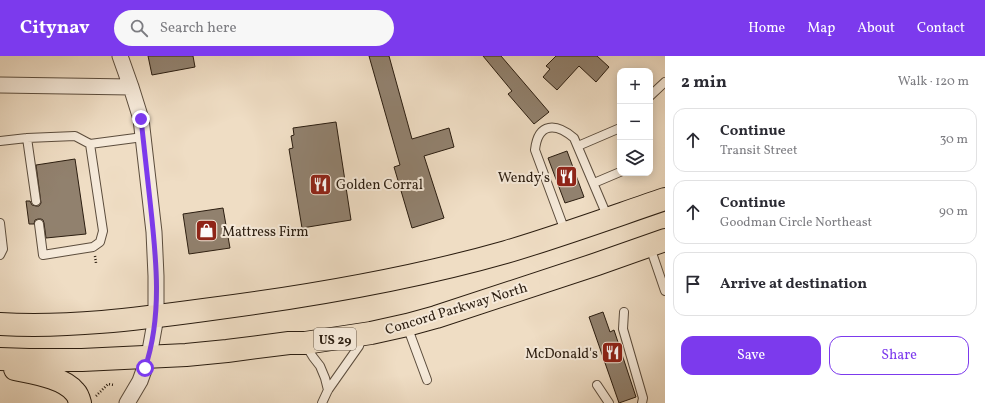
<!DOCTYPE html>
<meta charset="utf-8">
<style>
body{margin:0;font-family:Vollkorn,serif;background:#f7f7f7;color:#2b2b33}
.controls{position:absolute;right:12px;top:12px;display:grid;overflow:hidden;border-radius:8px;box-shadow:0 2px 10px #0003}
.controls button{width:36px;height:36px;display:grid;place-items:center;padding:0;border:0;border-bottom:1px solid #e1e1e2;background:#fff;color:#2b2b33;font:20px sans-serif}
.stop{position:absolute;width:12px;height:12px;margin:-9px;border:3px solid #7c3aed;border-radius:50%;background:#fff}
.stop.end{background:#7c3aed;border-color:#fff;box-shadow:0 1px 4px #0008}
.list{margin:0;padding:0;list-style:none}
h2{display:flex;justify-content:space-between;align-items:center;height:52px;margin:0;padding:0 16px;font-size:17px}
h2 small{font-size:13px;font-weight:400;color:#7c7c81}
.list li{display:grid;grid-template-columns:26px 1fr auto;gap:12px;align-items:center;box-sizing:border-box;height:64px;margin:0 8px 8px;padding:0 8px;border:1px solid #e1e1e2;border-radius:12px}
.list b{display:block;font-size:15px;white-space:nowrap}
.list p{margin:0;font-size:13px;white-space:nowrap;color:#7c7c81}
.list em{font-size:13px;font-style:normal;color:#7c7c81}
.actions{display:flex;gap:8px;padding:12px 16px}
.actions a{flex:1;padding:9px 0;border:1px solid #7c3aed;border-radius:12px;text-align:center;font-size:14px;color:#7c3aed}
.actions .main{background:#7c3aed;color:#fff}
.icon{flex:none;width:22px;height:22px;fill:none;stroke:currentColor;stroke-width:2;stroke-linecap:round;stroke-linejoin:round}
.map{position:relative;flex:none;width:665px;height:347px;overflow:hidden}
header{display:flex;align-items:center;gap:24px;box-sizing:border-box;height:56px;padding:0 20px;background:#7c3aed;color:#fff}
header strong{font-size:19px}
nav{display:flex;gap:22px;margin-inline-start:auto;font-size:14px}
.search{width:280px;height:36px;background:#f7f7f7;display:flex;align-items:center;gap:10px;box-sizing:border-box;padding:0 14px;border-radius:22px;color:#7c7c81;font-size:15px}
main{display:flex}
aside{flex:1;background:#fff}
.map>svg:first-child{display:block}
.building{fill:#91816e;stroke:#2b1d10}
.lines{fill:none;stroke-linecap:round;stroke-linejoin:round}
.lane-casing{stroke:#5c4d3d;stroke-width:10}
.street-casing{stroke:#5c4d3d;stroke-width:17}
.highway-casing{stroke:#2b1d10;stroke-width:24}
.path{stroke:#2b1d10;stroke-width:2.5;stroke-dasharray:1 2;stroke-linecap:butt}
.lane{stroke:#f5e9d9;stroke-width:8}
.street{stroke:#f5e9d9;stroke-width:15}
.highway{stroke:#efddc4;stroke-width:22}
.route{stroke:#7c3aed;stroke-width:5}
.labels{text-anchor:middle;stroke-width:4;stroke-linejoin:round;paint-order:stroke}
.shield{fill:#f5e9d9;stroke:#685a4c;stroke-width:1}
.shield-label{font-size:13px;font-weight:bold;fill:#2b1d10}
.poi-label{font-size:14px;fill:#2b1d10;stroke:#f5e9d9;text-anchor:end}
.street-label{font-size:14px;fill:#2b1d10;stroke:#f5e9d9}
</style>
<header>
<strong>Citynav</strong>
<div class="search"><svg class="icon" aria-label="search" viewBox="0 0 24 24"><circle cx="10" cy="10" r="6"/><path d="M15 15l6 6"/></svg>Search here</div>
<nav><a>Home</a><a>Map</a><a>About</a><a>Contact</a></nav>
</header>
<main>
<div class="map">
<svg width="665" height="347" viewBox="0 0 665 347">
<rect width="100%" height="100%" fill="#efddc4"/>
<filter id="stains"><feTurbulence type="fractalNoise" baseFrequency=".005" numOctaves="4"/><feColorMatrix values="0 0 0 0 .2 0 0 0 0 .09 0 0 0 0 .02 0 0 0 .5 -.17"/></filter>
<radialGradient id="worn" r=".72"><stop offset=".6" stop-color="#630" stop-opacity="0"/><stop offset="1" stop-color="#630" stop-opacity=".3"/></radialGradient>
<!-- building -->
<path class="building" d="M148 0H193L195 11 152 19Z
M369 0H389L412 83 449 72 454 91 424 100 444 162 412 172 394 111 400 109Z
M483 0H501L549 56 534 68 508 38 512 35Z
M556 0H597L609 11 596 26 579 10 557 34 543 21 550 13 546 10Z
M336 66 351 164 302 172 289 93 293 92 291 80 294 79 293 72Z
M567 95 584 141 565 147 548 102Z
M75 103 86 178 46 182 44 167 43 164 41 163H38L35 164 34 168H29L26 145H30L32 149 36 150H39L41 147 36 109Z
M223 152 230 192 189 198 183 158Z
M603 256 610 276 614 274 636 341 619 347 589 261Z"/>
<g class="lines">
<defs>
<path id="lane" d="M650 40 665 26
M27 82 36 145
M0 85 27 82 75 80 90 88
M578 90 620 72
M594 127 620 116
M0 167 3 193 0 199
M39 168 43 199 93 191 100 186 103 175 90 88 143 81
M565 175 535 94C538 66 556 67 574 82L608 162
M650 191 665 235
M624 256 623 273 643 342 642 347
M407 270 427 324
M305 288 313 301 320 310 325 322 328 334
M597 329 609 347
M322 347 328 334 359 290 361 284V280"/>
<path id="street" d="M120 0 131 31 141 63 154 176 156 220V261L149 300 140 325 127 347
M0 29 131 31"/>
<path id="highway" d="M0 268C67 272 138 263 204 254 306 241 408 224 506 196 560 180 612 161 665 143
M0 303 29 304H82L186 299 227 295 289 287H305L371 277 407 269 436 261 597 208 665 184
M15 313C33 317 63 321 75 336 78 339 79 343 80 347"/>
</defs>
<!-- lane casing -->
<use href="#lane" class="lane-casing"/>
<!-- street casing -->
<use href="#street" class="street-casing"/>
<!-- highway casing -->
<use href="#highway" class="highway-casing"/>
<!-- path -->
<path class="path" d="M95 200 96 207
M96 340 108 328 114 329"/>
<!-- lane -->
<use href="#lane" class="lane"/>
<!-- street -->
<use href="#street" class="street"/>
<!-- highway -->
<use href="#highway" class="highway"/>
</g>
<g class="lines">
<!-- route -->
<path class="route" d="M141 63C144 90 147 118 150 145 156 200 163 259 145 312"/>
</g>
<!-- icons -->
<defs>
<symbol id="restaurant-square" viewBox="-11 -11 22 22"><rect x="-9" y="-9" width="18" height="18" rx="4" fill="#8f2418" stroke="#f5e9d9"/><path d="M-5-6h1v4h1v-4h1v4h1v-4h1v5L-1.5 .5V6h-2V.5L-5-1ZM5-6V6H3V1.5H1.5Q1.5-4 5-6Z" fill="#fff"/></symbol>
<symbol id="shop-square" viewBox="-11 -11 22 22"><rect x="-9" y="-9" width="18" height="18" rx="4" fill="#8f2418" stroke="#f5e9d9"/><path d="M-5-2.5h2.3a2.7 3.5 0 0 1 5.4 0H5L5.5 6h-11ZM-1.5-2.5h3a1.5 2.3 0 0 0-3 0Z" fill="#fff"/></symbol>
</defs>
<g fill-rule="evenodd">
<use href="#restaurant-square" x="554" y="108" width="25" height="25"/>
<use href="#restaurant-square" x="308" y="116" width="25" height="25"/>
<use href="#shop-square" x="194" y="162" width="25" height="25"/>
<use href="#restaurant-square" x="600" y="284" width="25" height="25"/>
</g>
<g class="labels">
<!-- shield labels -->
<rect class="shield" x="314" y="272" width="42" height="22" rx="3"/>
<g class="shield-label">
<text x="335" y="288">US 29</text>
</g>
<!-- poi labels -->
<g class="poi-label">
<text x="550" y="126">Wendy's</text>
<text x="336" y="133" text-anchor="start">Golden Corral</text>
<text x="222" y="180" text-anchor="start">Mattress Firm</text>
<text x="598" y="302">McDonald's</text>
</g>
<!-- street labels -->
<g class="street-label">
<text transform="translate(456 252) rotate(-17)" y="5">Concord Parkway North</text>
</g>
</g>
<rect width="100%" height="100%" filter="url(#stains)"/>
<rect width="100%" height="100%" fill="url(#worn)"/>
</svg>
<div class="controls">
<button>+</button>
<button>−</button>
<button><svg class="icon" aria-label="layers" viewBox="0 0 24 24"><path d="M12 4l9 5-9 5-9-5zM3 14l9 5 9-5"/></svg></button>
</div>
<div class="stop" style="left:145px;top:312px"></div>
<div class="stop end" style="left:141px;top:63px"></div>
</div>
<aside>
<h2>2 min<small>Walk · 120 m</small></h2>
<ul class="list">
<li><svg class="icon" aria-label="ahead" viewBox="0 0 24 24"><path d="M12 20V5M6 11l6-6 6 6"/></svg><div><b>Continue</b><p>Transit Street</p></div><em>30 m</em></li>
<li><svg class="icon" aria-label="ahead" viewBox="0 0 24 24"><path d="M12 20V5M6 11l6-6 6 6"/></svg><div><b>Continue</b><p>Goodman Circle Northeast</p></div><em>90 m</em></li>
<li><svg class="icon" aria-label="arrive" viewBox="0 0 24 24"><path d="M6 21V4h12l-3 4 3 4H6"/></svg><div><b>Arrive at destination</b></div></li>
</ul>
<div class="actions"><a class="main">Save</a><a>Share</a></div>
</aside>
</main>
